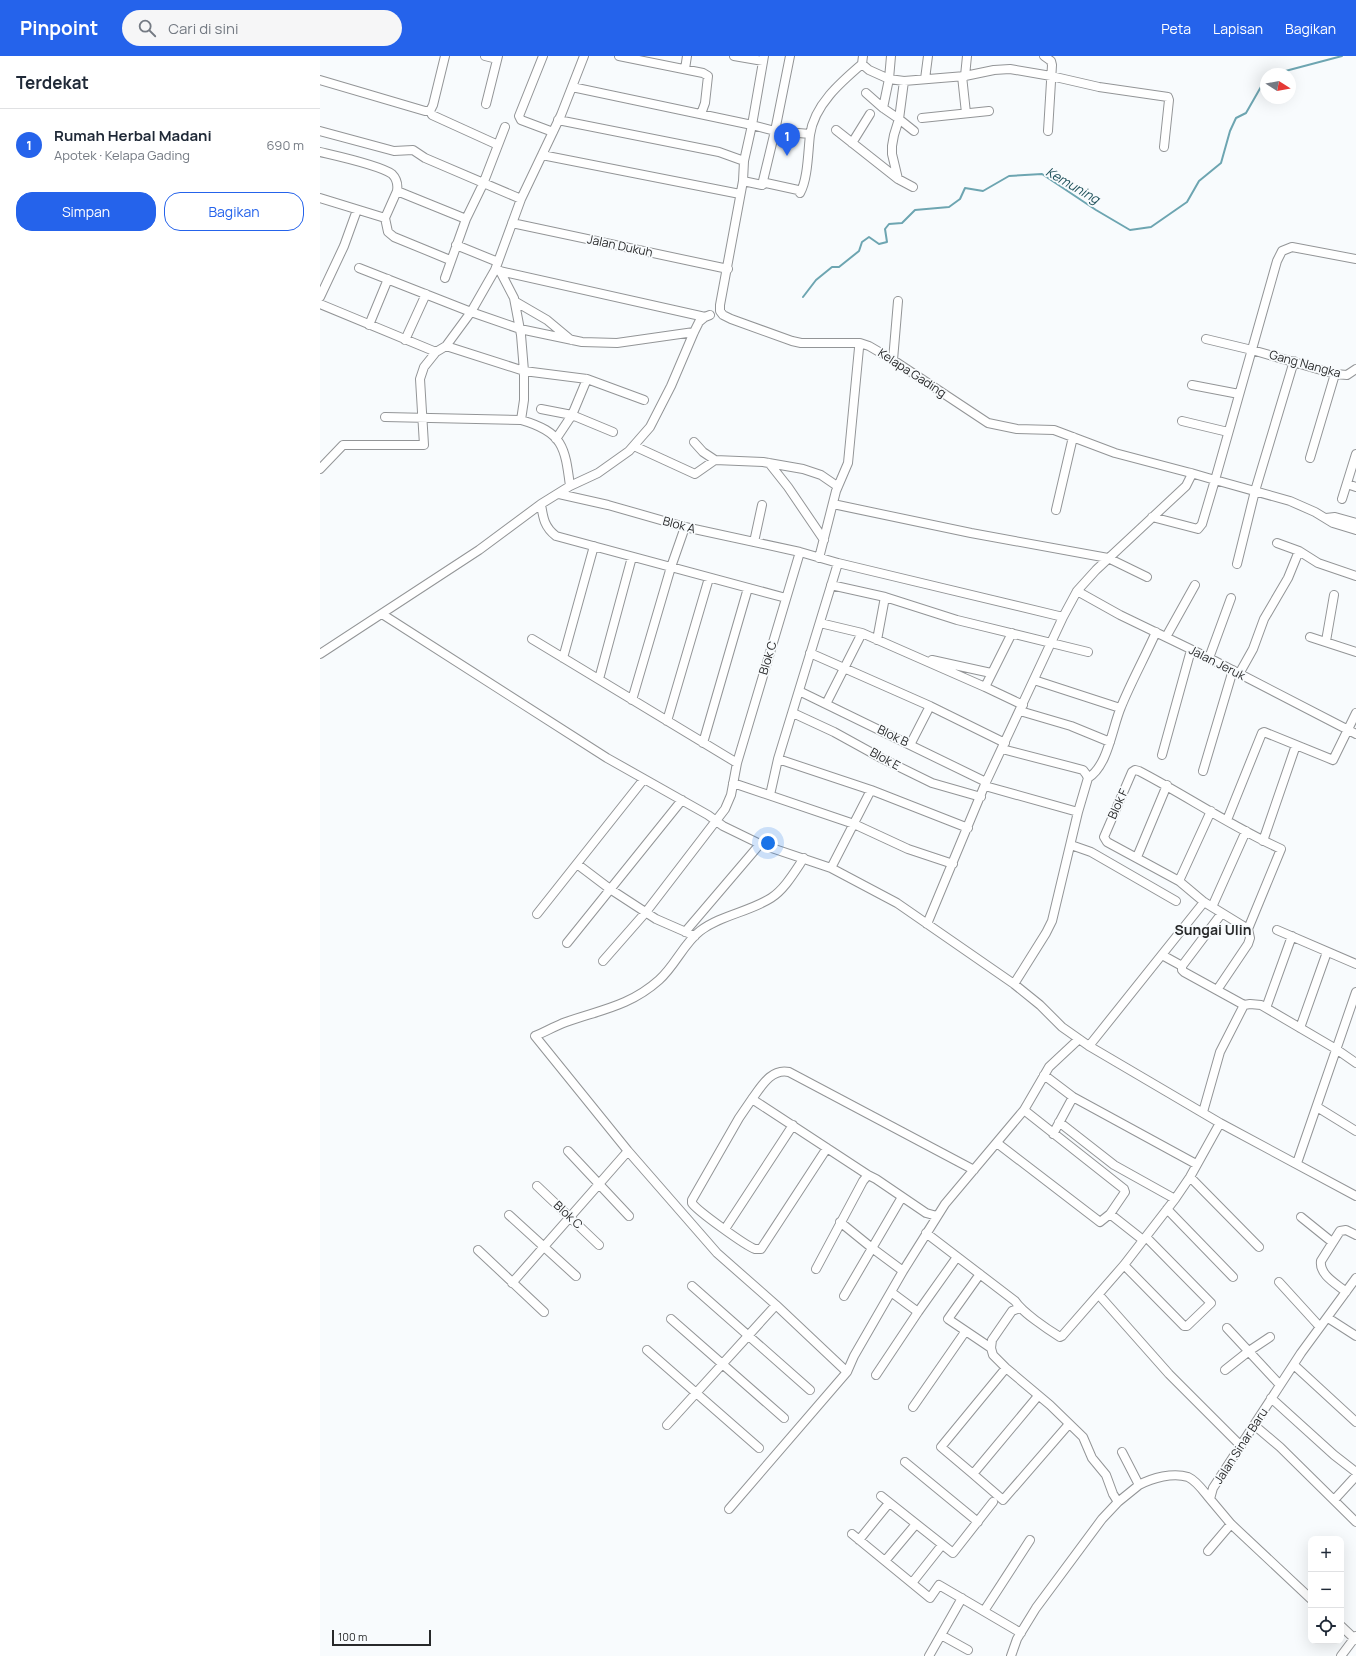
<!DOCTYPE html>
<html lang="id">
<meta charset="utf-8">
<style>
body{margin:0;font-family:Manrope,sans-serif;background:#f6f6f7;color:#1f2937}
.controls{position:absolute;right:12px;bottom:12px;display:grid;overflow:hidden;border-radius:8px;box-shadow:0 4px 16px #0002}
.controls button{width:36px;height:36px;display:grid;place-items:center;padding:0;border:0;border-bottom:1px solid #e0e1e3;background:#fff;color:#1f2937;font:20px sans-serif}
.compass{position:absolute;left:940px;top:12px;width:36px;height:36px;border-radius:50%;background:#fff;box-shadow:0 4px 16px #0002;rotate:101deg}
.scale{position:absolute;left:12px;bottom:10px;width:99px;box-sizing:border-box;padding-left:4px;border:2px solid #28292a;border-top:0;font-size:11px;line-height:14px;white-space:nowrap;color:#28292a;-webkit-text-stroke:3px #f8fbfd;paint-order:stroke}
.you{position:absolute;left:448px;top:787px;width:14px;height:14px;margin:-10px;border:3px solid #fff;border-radius:50%;background:#1a73e8;box-shadow:0 0 0 6px #1a73e833}
.badge{display:grid;place-items:center;width:26px;height:26px;border-radius:50%;background:#2563eb;color:#fff;font-size:13px;font-weight:700}
.pin{position:absolute;translate:-50% -33px;filter:drop-shadow(0 1px 2px #0008)}
.pin::after{content:'';position:absolute;top:21px;width:14px;height:12px;background:inherit;clip-path:polygon(0 0,100% 0,50% 100%)}
.list{margin:0;padding:0;list-style:none}
h2{display:flex;justify-content:space-between;align-items:center;height:52px;margin:0;padding:0 16px;font-size:17px}
h2 small{font-size:13px;font-weight:400;color:#747a83}
.list li{display:grid;grid-template-columns:26px 1fr auto;gap:12px;align-items:center;box-sizing:border-box;height:72px;padding:0 16px;border-top:1px solid #e0e1e3}
.list b{display:block;font-size:15px;white-space:nowrap}
.list p{margin:0;font-size:13px;white-space:nowrap;color:#747a83}
.list em{font-size:13px;font-style:normal;color:#747a83}
.actions{display:flex;gap:8px;padding:12px 16px}
.actions a{flex:1;padding:9px 0;border:1px solid #2563eb;border-radius:16px;text-align:center;font-size:14px;color:#2563eb}
.actions .main{background:#2563eb;color:#fff}
.icon{flex:none;width:22px;height:22px;fill:none;stroke:currentColor;stroke-width:2;stroke-linecap:round;stroke-linejoin:round}
.map{position:relative;flex:none;width:1036px;height:1600px;overflow:hidden}
header{display:flex;align-items:center;gap:24px;box-sizing:border-box;height:56px;padding:0 20px;background:#2563eb;color:#fff}
header strong{font-size:19px}
nav{display:flex;gap:22px;margin-inline-start:auto;font-size:14px}
.search{width:280px;height:36px;background:#f6f6f7;display:flex;align-items:center;gap:10px;box-sizing:border-box;padding:0 14px;border-radius:22px;color:#747a83;font-size:15px}
main{display:flex}
aside{flex:1;background:#fff}
.map>svg:first-child{display:block}
.lines{fill:none;stroke-linecap:round;stroke-linejoin:round}
.stream{stroke:#6da5b1;stroke-width:2}
.minor-casing{stroke:#939597;stroke-width:10}
.minor{stroke:#fff;stroke-width:8}
.labels{text-anchor:middle;stroke-width:3.5;stroke-linejoin:round;paint-order:stroke}
.street-label{font-size:12px;fill:#28292a;stroke:#f8fbfd}
.water-label{font-size:13px;font-style:italic;fill:#1d4f59;stroke:#f8fbfd}
.quarter-label{font-size:14px;font-weight:bold;fill:#28292a;stroke:#f8fbfd}
</style>
<header>
<strong>Pinpoint</strong>
<div class="search"><svg class="icon" aria-label="search" viewBox="0 0 24 24"><circle cx="10" cy="10" r="6"/><path d="M15 15l6 6"/></svg>Cari di sini</div>
<nav><a>Peta</a><a>Lapisan</a><a>Bagikan</a></nav>
</header>
<main>
<aside>
<h2>Terdekat<small></small></h2>
<ul class="list">
<li><span class="badge">1</span><div><b>Rumah Herbal Madani</b><p>Apotek · Kelapa Gading</p></div><em>690 m</em></li>
</ul>
<div class="actions"><a class="main">Simpan</a><a>Bagikan</a></div>
</aside>
<div class="map">
<svg width="1036" height="1600" viewBox="0 0 1036 1600">
<rect width="100%" height="100%" fill="#f8fbfd"/>
<g class="lines">
<!-- stream -->
<path class="stream" d="M954 18 1022 0
M483 241 496 224 512 211H519L539 195 542 186 549 181 559 188 567 186 565 173 569 168 582 167 595 154 629 151 640 143 645 132 663 135 689 120 722 118 776 154 810 174 831 171 867 146 879 125 901 107 910 75 916 62 926 57 946 22"/>
<defs>
<path id="minor" d="M125 0 113 49 110 55 112 59 178 89
M165 0 177 3
M223 0 199 60 201 64 233 76
M299 0 383 17 388 20 385 47 381 58
M414 0 443 5
M444 0 432 69 424 105 423 125 400 249V255L403 259 411 263 472 285 481 287H540L549 290 573 304 668 367 697 373 734 374 795 397 867 416 871 417V420L866 430 776 514 757 535 743 561 666 726 607 868
M543 0 542 8 549 14 569 23 584 25 645 20 674 14 690 13 731 20 779 31 848 41 849 44 844 91
M571 0 569 23 563 52 579 63 594 75
M724 0 731 5 732 9 728 75
M365 13 367 0
M642 20 646 57
M645 20 647 0
M605 23 608 0
M0 24 105 55H110
M584 25 579 63 574 79 572 90V98L578 123 593 131
M252 31 432 69 455 75 490 78
M546 37 563 52
M166 48 178 0
M602 62 669 55
M238 64 399 96 424 105
M516 74 578 123
M0 75 74 95 93 94 105 102 201 143
M532 87 550 58
M0 96C17 100 59 109 72 118 77 123 78 129 77 135L146 163
M222 99 420 138
M423 125 442 129 446 127 478 134 480 137C488 123 488 95 490 79 494 49 521 26 542 8
M442 129 455 75 470 0
M0 142 65 162 68 176 74 181 130 204
M65 162 77 135
M192 167 408 213
M136 189 178 206
M39 212 151 256 200 273 262 286 297 287 374 276
M175 214 385 261
M180 215 194 242 201 279 204 315V344L201 364
M125 222 146 163 163 128 185 71
M0 241 24 190 37 154
M196 246 227 264 251 284
M0 248 116 296
M49 269 68 223
M886 283 932 294 1015 318 1027 319 1036 313
M85 284 106 238
M126 290 204 315 267 323 324 344
M573 304 578 245
M872 329 919 338
M221 353 252 359 293 376
M65 361 201 364C243 376 245 391 250 430
M862 365 908 376
M236 383 252 359 267 323
M374 386 383 396 395 404
M314 390 375 418 395 404 443 406 483 413 501 419 517 430
M990 402 1015 318
M449 407 468 431 504 484
M0 413 23 389H104L100 323 104 311 116 296 126 290 151 256 175 214 201 143 241 59 264 0
M871 417 895 424 957 205 962 195 972 191 1036 203
M1027 428 1036 431
M239 438 288 449 365 471 480 496 518 507 743 561
M1022 443 1036 398
M221 448C223 461 224 471 236 480L466 542
M513 448 651 477 788 502 827 521
M736 454 753 381
M832 461 878 473 882 468 895 424 970 445 995 456 1013 467 1036 474
M1006 462 1015 461 1036 467
M434 486 442 449
M957 487 979 495 998 507 1036 520
M499 502 516 435 528 407 539 292
M917 508 935 435 974 305
M511 529 565 541 637 564 768 596
M757 535 800 559 889 602 1036 678
M62 558 287 702 388 759 403 770 440 788 511 812 577 847 694 928 720 949 742 971 769 990 900 1067 1036 1140
M500 567 542 577 665 631 703 649
M846 581 875 529
M990 581 1036 596
M212 583 417 707
M557 584 565 541
M1006 585 1014 539
M490 597 610 650 685 687
M0 598 159 494 221 448 250 430 278 417 309 395 330 371 351 330 374 276 379 266 385 261 390 259
M243 602 274 490
M889 602 911 542
M612 604 671 617
M919 618 933 593 944 563 968 522 979 495
M279 623 312 501
M714 624 800 652
M665 631 692 577
M479 635 666 726
M312 644 351 511 365 471
M506 648 542 577
M700 655 751 670 790 686
M473 657 514 676 563 703 612 727 661 741
M347 665 389 522
M383 687 428 532
M590 689 610 650
M682 693 763 714 766 718 768 722 758 756 732 865 726 877 694 928
M842 699 871 594
M458 703 551 734 648 772
M883 715 913 614
M768 722C788 710 792 672 801 651 811 626 825 601 836 576
M413 727 534 768 588 793 633 808
M665 730 758 756
M450 739 458 703 518 507
M907 764 942 677 944 676 1013 704 1036 657
M943 785 976 689
M751 789 771 796 856 845
M817 801 847 729
M257 808 290 833 336 863 375 880
M511 812 551 734
M859 825 891 755
M892 851 926 775
M217 858 324 723
M957 874 1036 908
M365 876 440 788
M247 887 362 744
M842 899 862 910V914L864 916 924 949 930 948 941 949 1016 993 1036 1007
M283 905 326 856 405 753 411 739 417 707 480 496
M862 910 902 857
M897 934 928 888 930 882 928 873 961 793C912 771 867 740 819 715L815 714 812 716 784 781 787 786 859 825 884 846 928 873
M946 952 972 880
M980 972 1007 896
M769 990 884 846
M724 1019 753 1041 876 1108
M432 1043C441 1031 451 1012 469 1016L654 1114
M997 1051 1036 1075
M883 1056 900 996 924 949
M739 1066 794 1109 855 1143
M733 1078 753 1041
M677 1087 780 1166 790 1158 805 1136 804 1133 704 1054
M507 1092 441 1193C440 1193 436 1193 435 1193 426 1190 376 1154 372 1147V1144L419 1062 432 1043 548 1119 556 1123 606 1157 617 1160
M248 1095 309 1160
M977 1107 1036 936
M870 1121 939 1191
M217 1130 279 1189
M847 1153 913 1221
M790 1158 823 1184
M189 1159 256 1220
M981 1161 1012 1186
M520 1166 552 1192 583 1215
M405 1173 473 1069
M606 1177 695 1245C702 1256 727 1273 740 1281L742 1280 804 1209 855 1143 870 1121 900 1067
M158 1194 224 1256
M804 1209 864 1270H867L891 1247 826 1181
M496 1213 543 1125 548 1119
M660 1218 628 1263 671 1292
M959 1226 1000 1271
M192 1227 308 1095
M372 1230 490 1334
M571 1236 598 1256 637 1201
M1026 1236C1017 1228 999 1219 1001 1205L1020 1175 1026 1174 1036 1179
M779 1239 849 1318 921 1390
M524 1240 582 1141
M700 1252 692 1255 672 1284 671 1292 673 1299 686 1312 730 1349 763 1381 772 1402 786 1419 793 1438 798 1446
M1008 1262 1036 1280
M351 1263 464 1362
M907 1272 960 1329
M327 1294 439 1392
M974 1309 1036 1366
M905 1314 929 1295 950 1281
M527 1316 534 1300 583 1215 625 1148 704 1054 729 1011 759 983
M556 1319 598 1256
M718 1340 653 1418 683 1444 749 1368
M951 1342 1014 1399 1036 1416
M593 1351 645 1276
M347 1369 456 1249
M934 1369 960 1391 1036 1466
M802 1396 819 1429C832 1422 853 1416 868 1421 877 1425 884 1436 890 1443
M585 1406 658 1466
M653 1418 621 1391 686 1312
M561 1440 633 1497 673 1446
M1014 1444 1036 1420
M409 1453 527 1316 456 1249 397 1197 308 1095 215 980C225 976 235 970 246 966 280 954 310 950 339 924 355 910 364 887 380 875 401 859 429 856 451 842 465 833 475 815 484 802
M532 1478 610 1542 619 1529 701 1577
M539 1484 569 1447
M888 1495 911 1468
M565 1505 596 1468
M592 1527 622 1489
M991 1543 911 1468 890 1443 893 1432 981 1297 1036 1222
M664 1555 710 1484
M1021 1570 1036 1584
M621 1579 648 1594
M609 1600 642 1542
M691 1600 697 1583 716 1552 782 1463 798 1446 819 1429
M1021 1600 1036 1580"/>
</defs>
<!-- minor casing -->
<use href="#minor" class="minor-casing"/>
<!-- minor -->
<use href="#minor" class="minor"/>
</g>
<g class="labels">
<!-- street labels -->
<g class="street-label">
<text transform="translate(300 190) rotate(12)" y="4">Jalan Dukuh</text>
<text transform="translate(985 308) rotate(15)" y="4">Gang Nangka</text>
<text transform="translate(592 317) rotate(33)" y="4">Kelapa Gading</text>
<text transform="translate(359 469) rotate(15)" y="4">Blok A</text>
<text transform="translate(448 602) rotate(-73)" y="4">Blok C</text>
<text transform="translate(897 607) rotate(27)" y="4">Jalan Jeruk</text>
<text transform="translate(573 680) rotate(26)" y="4">Blok B</text>
<text transform="translate(565 703) rotate(29)" y="4">Blok E</text>
<text transform="translate(798 748) rotate(-66)" y="4">Blok F</text>
<text transform="translate(248 1159) rotate(43)" y="4">Blok C</text>
<text transform="translate(921 1390) rotate(-57)" y="4">Jalan Sinar Baru</text>
</g>
<!-- water labels -->
<g class="water-label">
<text transform="translate(753 129) rotate(30)" y="5">Kemuning</text>
</g>
<!-- quarter labels -->
<g class="quarter-label">
<text x="893" y="879">Sungai Ulin</text>
</g>
</g>
</svg>
<div class="controls">
<button>+</button>
<button>−</button>
<button><svg class="icon" aria-label="locate" viewBox="0 0 24 24"><circle cx="12" cy="12" r="6"/><path d="M12 2v4M12 18v4M2 12h4M18 12h4"/></svg></button>
</div>
<svg class="compass" viewBox="-18 -18 36 36"><path d="M0-13l5 13h-10z" fill="#e53935"/><path d="M0 13l5-13h-10z" fill="#747a83"/></svg>
<div class="scale">100 m</div>
<div class="you"></div>
<div class="pin badge" style="left:467px;top:100px">1</div>
</div>
</main>
